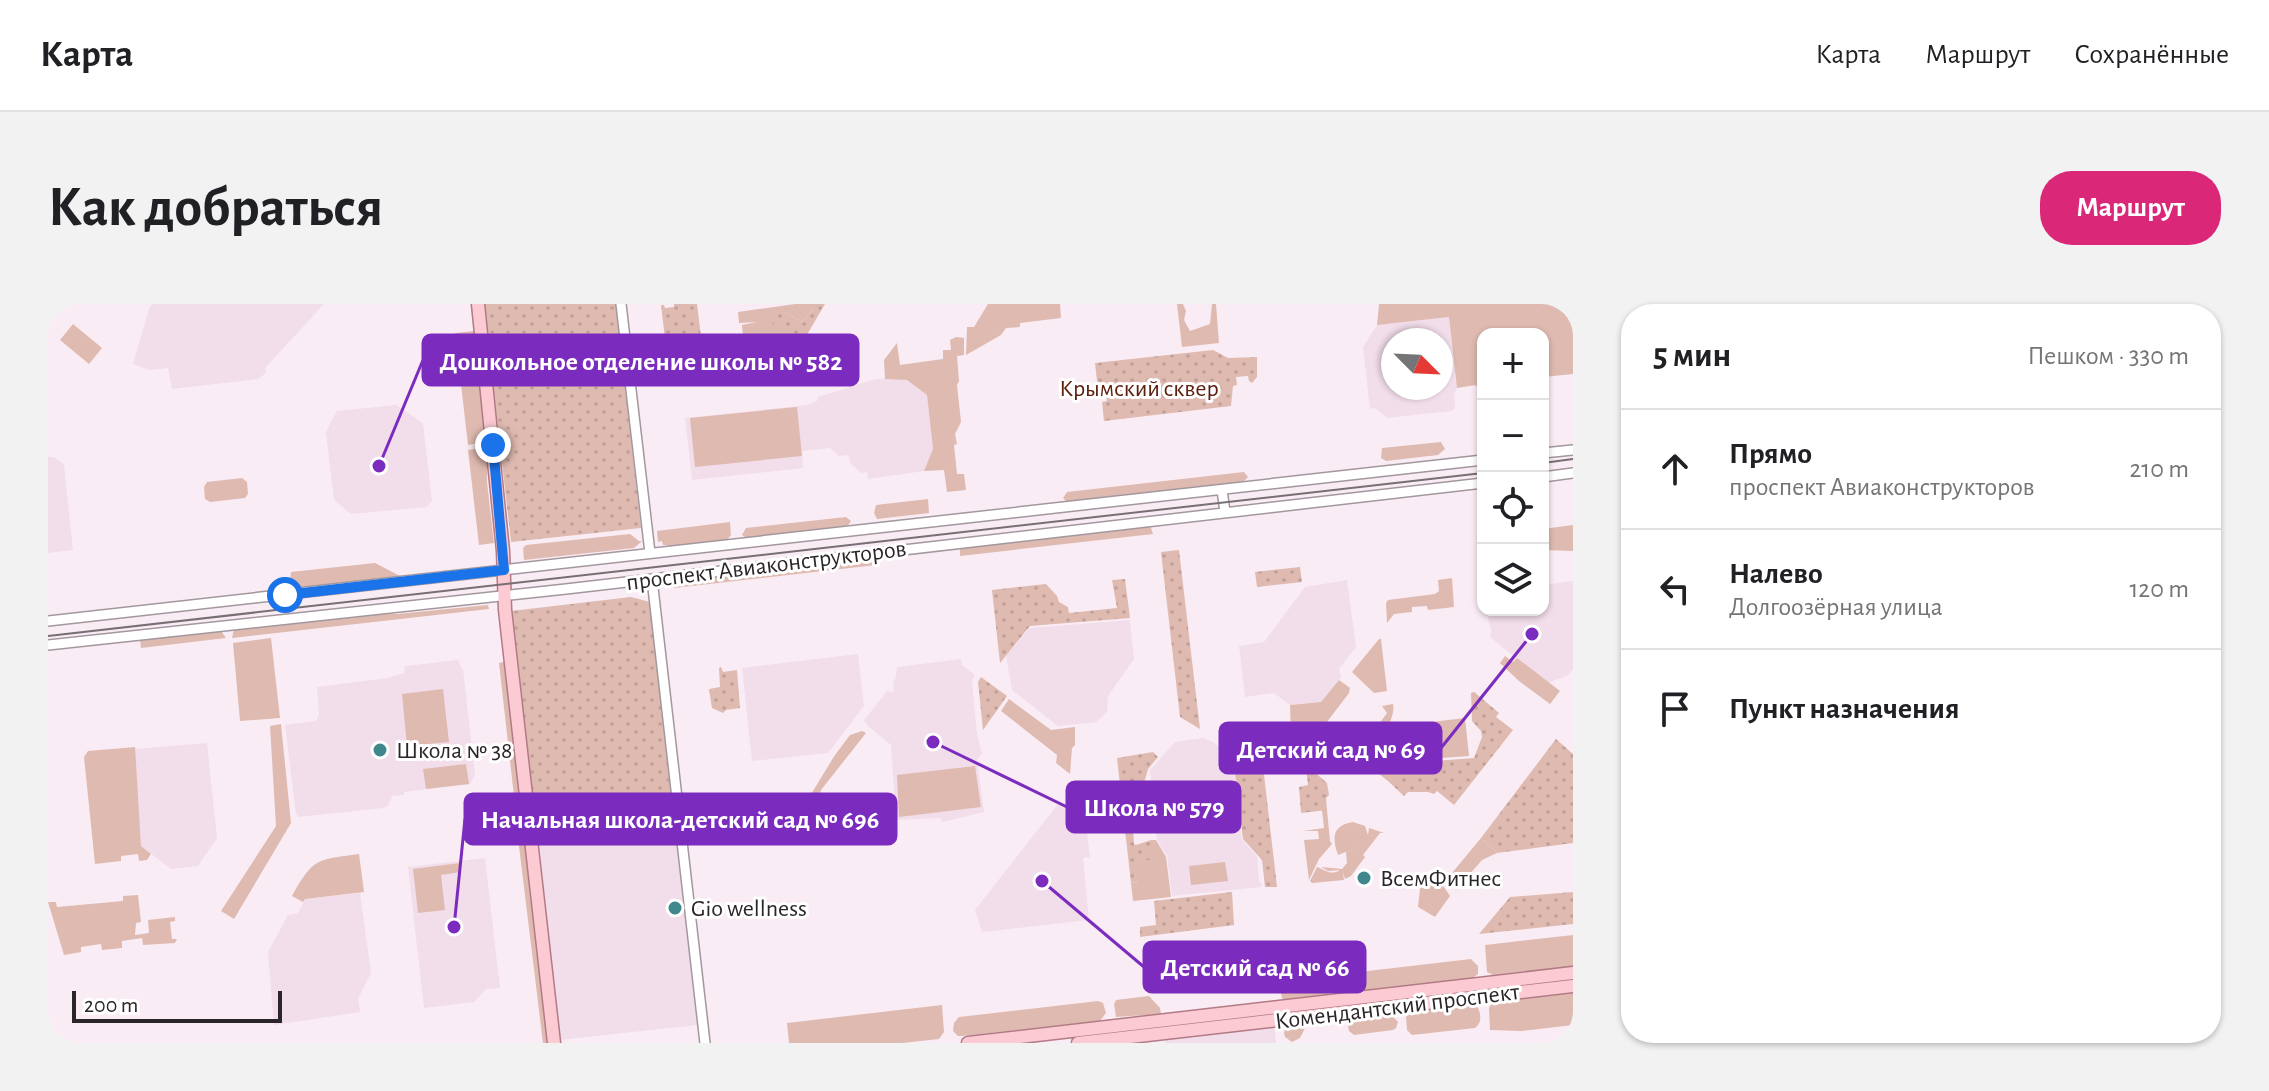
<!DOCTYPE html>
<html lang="ru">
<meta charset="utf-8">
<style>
body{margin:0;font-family:"Alegreya Sans",sans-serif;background:#f2f2f2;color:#202124}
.controls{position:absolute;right:24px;top:24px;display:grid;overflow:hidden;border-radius:16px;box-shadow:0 2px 6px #0004}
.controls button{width:72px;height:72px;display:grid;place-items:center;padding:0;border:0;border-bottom:2px solid #e0e0e0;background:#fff;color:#202124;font:40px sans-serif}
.compass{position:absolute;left:1333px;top:24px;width:72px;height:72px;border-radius:50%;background:#fff;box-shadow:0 2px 6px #0004;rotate:114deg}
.scale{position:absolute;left:24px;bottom:20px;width:210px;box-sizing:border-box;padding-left:8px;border:4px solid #2a2528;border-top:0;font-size:22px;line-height:28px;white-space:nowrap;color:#2a2528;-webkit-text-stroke:6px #fff;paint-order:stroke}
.stop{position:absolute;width:24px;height:24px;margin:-18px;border:6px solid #1a73e8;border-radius:50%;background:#fff}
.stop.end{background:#1a73e8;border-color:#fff;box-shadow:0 2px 8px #0008}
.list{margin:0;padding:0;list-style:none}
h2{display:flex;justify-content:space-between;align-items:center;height:104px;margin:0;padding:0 32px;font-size:34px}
h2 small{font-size:26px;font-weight:400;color:#757577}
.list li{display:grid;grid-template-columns:52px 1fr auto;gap:24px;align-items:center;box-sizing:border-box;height:120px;padding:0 32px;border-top:2px solid #e0e0e0}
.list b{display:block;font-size:30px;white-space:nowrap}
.list p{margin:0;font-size:26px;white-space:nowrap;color:#757577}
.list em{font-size:26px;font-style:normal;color:#757577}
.icon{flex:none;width:44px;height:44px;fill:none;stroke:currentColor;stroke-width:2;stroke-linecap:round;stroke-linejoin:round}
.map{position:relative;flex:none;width:1525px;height:739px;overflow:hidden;border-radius:32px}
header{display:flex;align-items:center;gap:48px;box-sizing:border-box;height:112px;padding:0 40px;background:#fff;border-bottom:2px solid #e0e0e0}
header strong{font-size:38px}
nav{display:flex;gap:44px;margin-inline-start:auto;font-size:28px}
.intro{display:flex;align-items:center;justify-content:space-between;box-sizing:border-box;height:192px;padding:0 48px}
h1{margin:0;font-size:56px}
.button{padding:20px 36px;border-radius:32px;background:#db2777;color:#fff;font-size:28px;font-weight:700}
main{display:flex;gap:48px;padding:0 48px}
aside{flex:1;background:#fff;border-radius:32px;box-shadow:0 2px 6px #0004}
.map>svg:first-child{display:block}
.built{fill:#f2ddea;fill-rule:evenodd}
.grass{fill:#dfbab0}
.park{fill:url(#park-dots)}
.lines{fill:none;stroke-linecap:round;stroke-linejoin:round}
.minor-casing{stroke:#a3979e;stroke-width:12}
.major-casing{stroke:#b17a84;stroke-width:15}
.minor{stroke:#fff;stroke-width:9}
.major{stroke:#fccad3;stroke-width:12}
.tram{stroke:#776f74;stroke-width:2}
.route{stroke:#1a73e8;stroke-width:10}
.poi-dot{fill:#3f878c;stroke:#fff;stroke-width:3}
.labels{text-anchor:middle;stroke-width:6;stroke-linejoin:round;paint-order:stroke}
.park-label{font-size:24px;fill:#5d200e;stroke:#fff}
.street-label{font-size:24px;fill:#2a2528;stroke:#fff}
.poi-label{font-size:24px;fill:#2a2528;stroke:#fff;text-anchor:start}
.leader{fill:none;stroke:#7b2cbf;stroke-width:3}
.callout-dot{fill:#7b2cbf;stroke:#fff;stroke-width:3}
.callout{fill:#7b2cbf;stroke:#7b2cbf;stroke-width:3}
.callout-label{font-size:26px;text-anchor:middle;font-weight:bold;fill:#fff}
</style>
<header>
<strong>Карта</strong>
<nav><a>Карта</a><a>Маршрут</a><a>Сохранённые</a></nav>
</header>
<div class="intro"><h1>Как добраться</h1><a class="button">Маршрут</a></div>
<main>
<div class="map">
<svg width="1525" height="739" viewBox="0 0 1525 739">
<defs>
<pattern id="park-dots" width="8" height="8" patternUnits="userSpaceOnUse" patternTransform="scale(2)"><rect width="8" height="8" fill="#dfbab0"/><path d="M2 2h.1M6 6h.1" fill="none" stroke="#c0a097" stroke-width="1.8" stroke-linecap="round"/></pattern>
</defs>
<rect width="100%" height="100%" fill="#faecf4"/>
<!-- built -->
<path class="built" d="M105 0H276L217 64 218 69 210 75 124 85 120 64 101 66 85 60 102 2Z
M1401 13 1409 84 1406 90 1407 104 1403 107 1339 114 1327 104 1322 105 1315 43 1329 21ZM1345 36H1393V84H1345Z
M842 74 859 76 879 91 885 145 876 167 820 175 819 168 813 169 802 159 801 151 791 152 782 144 754 147 755 164 644 176 637 114 760 101 769 97 770 93 824 76Z
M348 101 375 119 384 197 379 203 303 210 286 196 278 128 289 107Z
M0 153H6L16 161 25 246 0 249Z
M1299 276 1308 343 1291 365 1293 373 1273 398 1242 401 1226 389 1197 393 1191 342 1216 338 1257 283Z
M1525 277V365L1519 372 1499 379 1442 333 1443 326 1438 306H1495V281Z
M1082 316 1086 355 1060 392 1059 408 1048 418 1010 422 964 386 958 352 982 324Z
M810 350 816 402 780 449 704 457 694 364Z
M913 355 914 361 927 371 924 377 929 430 934 450 929 456 936 508 895 518 892 514 848 516 843 441 819 421 816 416 840 386 841 388H846L845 380 848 372 849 363Z
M410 356 415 366 427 471 422 480 356 488V491L344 492 340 502 335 504 251 513 248 510 237 421 268 417 271 411 269 383 340 374 356 369 357 362Z
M1155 434 1163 437 1184 450 1194 536 1209 552 1211 577 1214 580 1213 583 1124 592 1119 552 1109 536 1102 466 1127 438Z
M159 439 169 534 150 562 123 565 93 542 86 445Z
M1035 498 1042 553 1035 554 1041 616 934 628 927 606 1010 500Z
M628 525 649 721 512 736 491 539Z
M437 554 452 684 438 685 426 698 376 704 360 563Z
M312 589 323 669 310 695 312 708 226 721 220 648 240 611 250 609 257 595Z
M1226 722 1228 739H1117V736Z"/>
<!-- grass -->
<path class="grass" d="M747 0H762V4L765 6 754 18 738 9 734 26 741 31 733 49 717 54 715 57 696 60 695 49 711 47H696L694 21 709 18 691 19 690 8Z
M940 0H1012L1013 14 972 19V23L958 24 953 31 918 51 919 23H926Z
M1129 0H1135L1138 7 1136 16 1142 27 1162 20 1164 0H1168L1171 39 1134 43Z
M1331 0H1525V70L1495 73V30H1435V89L1431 90 1428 81 1409 84 1401 13 1329 21Z
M25 20 54 44 41 60 12 36Z
M426 27 439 137 420 141 407 29Z
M908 33 916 34V51L909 52 911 77 909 81 913 118 907 130 909 140 906 141 909 170H916L918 186 899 188 896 166 876 167 885 145 879 91 859 76 837 75 836 56 849 39 852 61 895 55V46H903L902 36Z
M749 103 754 152 647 163 642 114Z
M1393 138 1397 145 1390 151 1338 157 1333 154 1334 144Z
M435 144 439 146V178L446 239 431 241 420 146Z
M1196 168 1200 173 1195 178 1019 198 1015 194 1019 188Z
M194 174 199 178 200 190 197 194 162 198 157 195 156 183 159 178Z
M880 195 881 209 829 215 826 209 828 201Z
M798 213 803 217 799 223 700 235 694 231 698 224Z
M682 218 683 231 678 237 621 244 620 241H615L614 237 610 238 609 227Z
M1102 221 1105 230 912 252V243Z
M1525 221V247L1495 246V225Z
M582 230 591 237H594L586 244 476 256 475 244 478 241Z
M824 253 828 261 626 284 625 276Z
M327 259 352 272 326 277 241 287 243 268Z
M1404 274 1406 303 1380 306 1379 302 1364 303V308L1346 310 1339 319 1338 299 1340 296 1387 290 1391 287 1390 276Z
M440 301 441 305 184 334 186 325 328 309 349 310Z
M173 327 178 334 93 344 92 336Z
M223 334 232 414 192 417 185 339Z
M1331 335H1333L1339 387 1326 389 1304 368Z
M1457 352 1465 358 1469 354 1512 387 1502 400 1471 377 1452 359Z
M456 358 474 518 469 519 451 359Z
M1291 376 1302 384 1301 389 1263 439 1249 452 1229 434 1243 430 1242 401 1273 398Z
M395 385 401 438 359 442 354 390Z
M961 395 1003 426 1027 423V441L1024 444 1022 470 1008 459 1009 451 953 407Z
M1345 400C1347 410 1341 416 1341 426 1339 447 1351 454 1341 478L1311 453 1309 454 1303 450 1307 445 1311 447 1339 409 1334 402Z
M1417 414 1421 452 1353 457 1349 422Z
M233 420 243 519 186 615 173 607 228 522 222 422Z
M814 427 818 429 773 486 765 514 758 515 757 500 787 451 802 431Z
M87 443 93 542 103 550 99 556 91 557 90 550 73 552V557L47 560 36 453 40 447Z
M418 460 421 480 378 485 375 465Z
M927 462 933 503 851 513 849 471Z
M1274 506H1279L1282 537 1284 540 1271 555 1261 576 1256 536 1271 535 1270 527H1255L1276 524Z
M1305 518 1317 522 1320 531 1321 524 1336 529H1332L1315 551 1317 553 1303 572 1297 575 1295 568 1296 576 1264 579 1262 577 1269 563C1277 566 1283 572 1292 566L1280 567 1273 563 1294 565 1299 559 1298 548 1313 542 1290 551C1284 534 1284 521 1305 518Z
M470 534H476L499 739H495Z
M1433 534 1449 549 1434 556 1408 586 1399 575Z
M1103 536H1108L1118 553 1123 593 1085 597 1083 579 1089 578 1086 561 1102 555Z
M311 550 316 588 257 595 255 598 244 592C266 553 269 556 311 550Z
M1177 558 1180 577 1143 581 1141 562Z
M412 559 413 568 393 571 397 606 370 609 365 565Z
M1382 570 1394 580 1402 592 1387 613 1370 603 1372 585Z
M90 591 93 618 88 619 87 631 101 629 100 616 127 613V617L122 618 124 635H129L127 639 95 641 94 634 74 637V644L54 646 53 640 33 643V648L16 651 0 598H8L9 603 75 597V592Z
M1525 631V662L1445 671 1439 668 1437 641Z
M1423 655 1430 662V670L1425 674 1296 689C1289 686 1288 679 1291 672L1294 670Z
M1277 673 1280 675 1281 688 1278 691 1237 696 1234 694 1232 684 1200 688 1199 681Z
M1525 689V721L1474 727 1442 726 1441 704 1444 698Z
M1101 692 1112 704 1113 710 1068 713 1066 700 1068 696Z
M1050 697 1055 699 1058 709 1052 717 914 732H910L905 727 906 719 911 713Z
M1425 700 1430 704C1433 711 1434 719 1427 724L1364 731 1359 726 1358 713 1362 707Z
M894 701 896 728 891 735 854 739H741L739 719Z
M1343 710 1350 718 1348 724 1345 726 1306 731 1301 727 1299 717 1258 722 1252 734 1244 738 1237 733 1236 729 1238 722 1242 720Z"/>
<!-- park -->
<path class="park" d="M436 0H568L593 224 463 238Z
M626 0H649L656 57 620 61 613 1H616L617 4 626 3Z
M762 0H777L743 58 696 65V60L715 57 717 54 733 49 741 31 726 23 723 16 728 10 738 9 754 18 765 6 762 4Z
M1165 46 1180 54 1209 53V73L1204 79 1201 77 1200 72 1188 73 1189 81 1185 82 1183 102 1056 117 1054 98 1059 97 1057 84 1050 85 1047 59Z
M1131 246 1152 425 1132 413 1113 248Z
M1252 263 1254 278 1209 283 1207 268Z
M1077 275 1082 314 982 322 952 359 944 286 998 280 1009 292 1011 298 1020 303 1021 309 1069 304 1064 276Z
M583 293 602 298 627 526 490 539 463 307Z
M673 363 675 368 689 366 692 404 678 406 675 409 664 404 661 385 672 383 671 364Z
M933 373 959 392 935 426 930 378Z
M1426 388 1451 409 1448 413 1465 426 1406 501 1389 487 1386 490 1380 488H1360L1356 492 1341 478 1347 460 1426 454 1434 433 1433 427 1424 417 1423 389Z
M1508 435 1525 450V539L1449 549 1433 534Z
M1212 436 1229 583H1217L1214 556 1195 535 1183 437Z
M1105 448 1110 453 1100 465 1096 479 1081 482 1085 512 1088 516 1085 522 1086 540 1088 541 1103 536V555L1087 561 1094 571C1093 577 1089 578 1083 579L1069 454Z
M1256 459 1279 479 1281 491 1278 494 1279 506 1253 509 1251 483 1260 481 1258 464 1249 465Z
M1184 588 1186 621 1092 633V623L1108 621 1106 597Z
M1525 588V620L1431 630 1462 593Z"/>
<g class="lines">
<defs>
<path id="minor" d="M573 0 602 249
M1495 149 1525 146
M1495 173 1525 169
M1174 186 1177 208
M604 275 657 739
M0 317 1435 156
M0 341 518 285 1435 179"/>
<path id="major" d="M430 0 455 247 457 306 506 739
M920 739 1525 669
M1030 739 1525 682"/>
</defs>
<!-- minor casing -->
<use href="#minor" class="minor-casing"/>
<!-- major casing -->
<use href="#major" class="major-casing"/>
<!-- minor -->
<use href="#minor" class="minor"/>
<!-- major -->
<use href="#major" class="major"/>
<!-- tram -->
<path class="tram" d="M1495 159 1525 155
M0 332 1435 169"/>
</g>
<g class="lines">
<!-- route -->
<path class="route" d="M237 291 456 266 445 141"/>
</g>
<!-- markers -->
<g class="poi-dot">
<circle cx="332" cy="446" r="8"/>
<circle cx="1316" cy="574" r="8"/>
<circle cx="627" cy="604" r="8"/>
</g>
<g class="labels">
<!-- park labels -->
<g class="park-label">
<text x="1091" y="92">Крымский сквер</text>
</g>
<!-- street labels -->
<g class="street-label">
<text transform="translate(718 261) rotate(-7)" y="8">проспект Авиаконструкторов</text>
<text transform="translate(1349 702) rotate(-7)" y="8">Комендантский проспект</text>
</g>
<!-- poi labels -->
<g class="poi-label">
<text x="348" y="454">Школа № 38</text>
<text x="1332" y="582">ВсемФитнес</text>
<text x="643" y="612">Gio wellness</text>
</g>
</g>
<!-- callouts -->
<path class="leader" d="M331 162L375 56M1484 330L1393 444M885 438L1019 503M406 623L417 515M994 577L1096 663"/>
<g class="callout-dot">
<circle cx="331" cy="162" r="8"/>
<circle cx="1484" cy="330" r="8"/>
<circle cx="885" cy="438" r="8"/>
<circle cx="406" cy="623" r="8"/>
<circle cx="994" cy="577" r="8"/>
</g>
<g class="callout">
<rect x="375" y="31" width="435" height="50" rx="8"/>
<rect x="1172" y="419" width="221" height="50" rx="8"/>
<rect x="1019" y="478" width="173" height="50" rx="8"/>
<rect x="417" y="490" width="431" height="50" rx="8"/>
<rect x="1096" y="638" width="221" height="50" rx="8"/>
</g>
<g class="callout-label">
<text x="593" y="66">Дошкольное отделение школы № 582</text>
<text x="1283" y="454">Детский сад № 69</text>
<text x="1106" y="512">Школа № 579</text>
<text x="632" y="524">Начальная школа-детский сад № 696</text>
<text x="1207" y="672">Детский сад № 66</text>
</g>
</svg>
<div class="controls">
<button>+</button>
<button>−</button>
<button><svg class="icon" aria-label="locate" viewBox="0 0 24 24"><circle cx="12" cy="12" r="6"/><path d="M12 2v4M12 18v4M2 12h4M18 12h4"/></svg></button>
<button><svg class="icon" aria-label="layers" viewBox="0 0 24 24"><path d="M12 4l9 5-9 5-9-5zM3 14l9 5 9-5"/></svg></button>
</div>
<svg class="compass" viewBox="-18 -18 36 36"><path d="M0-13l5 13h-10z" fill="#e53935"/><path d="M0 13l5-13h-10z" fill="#757577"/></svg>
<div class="scale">200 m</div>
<div class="stop" style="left:237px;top:291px"></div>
<div class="stop end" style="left:445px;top:141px"></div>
</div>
<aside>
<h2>5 мин<small>Пешком · 330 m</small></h2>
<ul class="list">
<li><svg class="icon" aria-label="ahead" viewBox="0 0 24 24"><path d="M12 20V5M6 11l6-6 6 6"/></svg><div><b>Прямо</b><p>проспект Авиаконструкторов</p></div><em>210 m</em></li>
<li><svg class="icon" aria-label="left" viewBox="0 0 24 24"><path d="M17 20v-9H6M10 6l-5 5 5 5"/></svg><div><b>Налево</b><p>Долгоозёрная улица</p></div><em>120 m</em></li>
<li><svg class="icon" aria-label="arrive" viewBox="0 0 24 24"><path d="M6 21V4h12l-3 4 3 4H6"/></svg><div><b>Пункт назначения</b></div></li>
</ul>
</aside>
</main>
